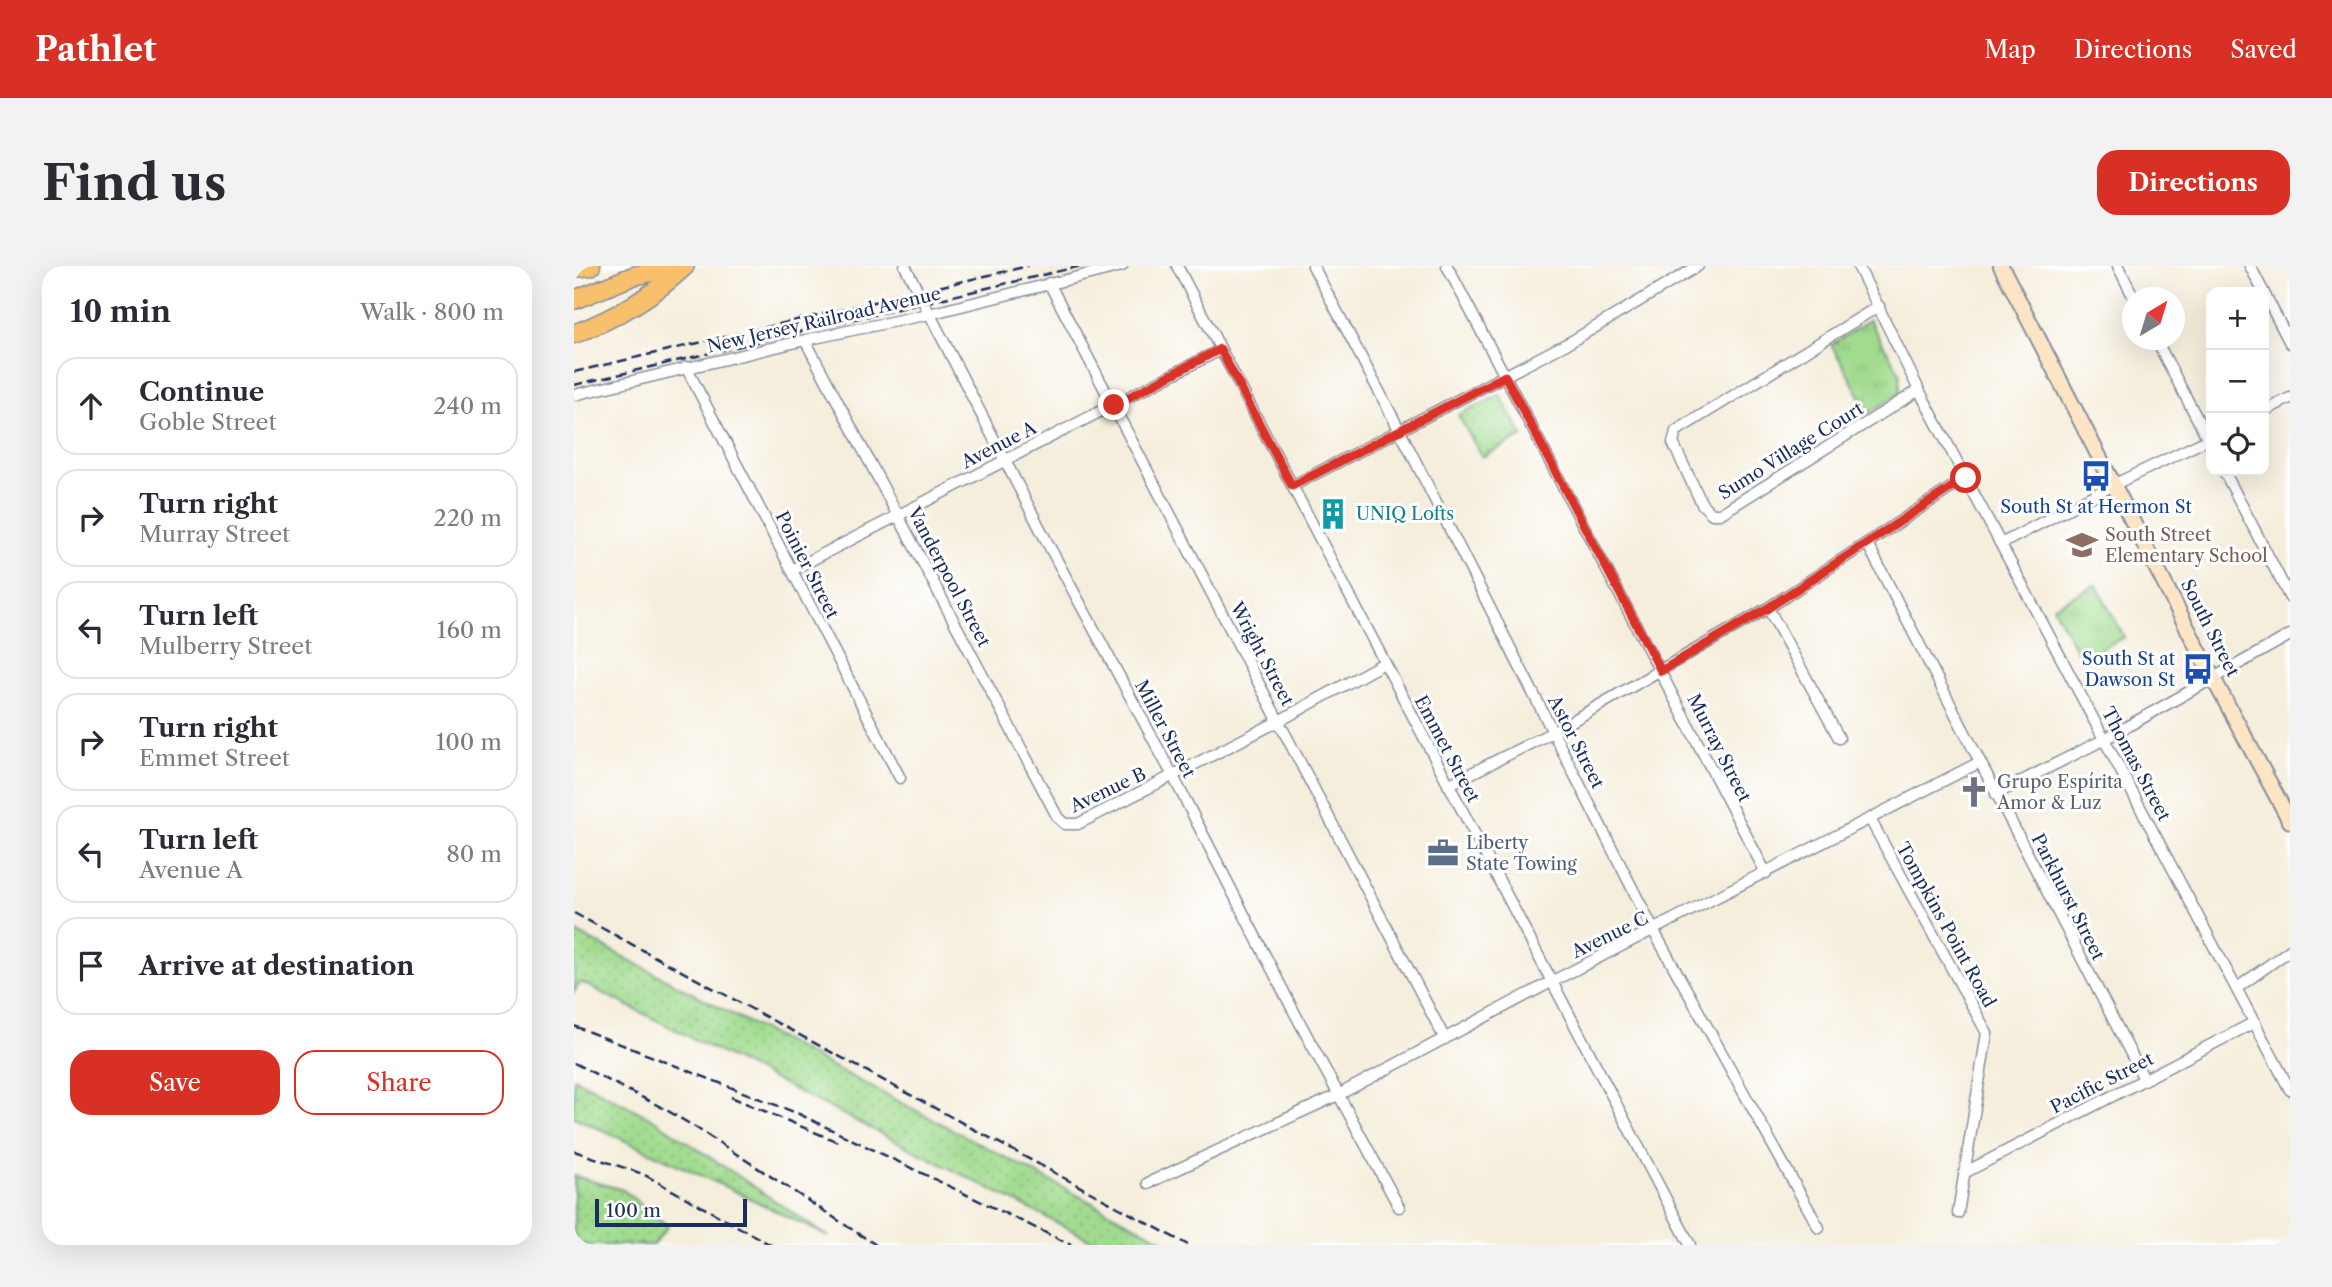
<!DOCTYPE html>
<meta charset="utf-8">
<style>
body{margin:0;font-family:"Libre Caslon Text",serif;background:#f2f2f3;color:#2b2b33}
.controls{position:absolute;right:21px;top:21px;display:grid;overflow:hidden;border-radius:14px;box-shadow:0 7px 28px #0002}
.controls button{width:63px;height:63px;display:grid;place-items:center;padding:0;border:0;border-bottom:2px solid #e1e1e2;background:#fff;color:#2b2b33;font:35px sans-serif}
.compass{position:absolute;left:1548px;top:21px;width:63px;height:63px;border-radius:50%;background:#fff;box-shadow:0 7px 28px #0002;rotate:38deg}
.scale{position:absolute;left:21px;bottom:18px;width:152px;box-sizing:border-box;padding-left:7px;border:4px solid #1b2f5e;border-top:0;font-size:19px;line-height:24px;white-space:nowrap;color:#1b2f5e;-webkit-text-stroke:5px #fff;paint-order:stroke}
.stop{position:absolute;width:21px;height:21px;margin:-16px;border:5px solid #d93025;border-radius:50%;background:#fff}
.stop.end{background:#d93025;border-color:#fff;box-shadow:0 2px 7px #0008}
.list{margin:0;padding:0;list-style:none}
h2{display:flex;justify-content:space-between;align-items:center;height:91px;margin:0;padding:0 28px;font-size:30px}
h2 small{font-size:23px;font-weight:400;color:#7c7c81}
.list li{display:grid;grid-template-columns:46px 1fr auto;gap:21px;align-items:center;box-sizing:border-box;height:98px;margin:0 14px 14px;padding:0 14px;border:2px solid #e1e1e2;border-radius:21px}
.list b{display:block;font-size:26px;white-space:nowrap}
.list p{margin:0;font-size:23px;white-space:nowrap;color:#7c7c81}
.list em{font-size:23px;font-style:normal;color:#7c7c81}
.actions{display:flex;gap:14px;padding:21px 28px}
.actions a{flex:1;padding:16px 0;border:2px solid #d93025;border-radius:21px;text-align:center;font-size:24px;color:#d93025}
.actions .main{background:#d93025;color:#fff}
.icon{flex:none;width:38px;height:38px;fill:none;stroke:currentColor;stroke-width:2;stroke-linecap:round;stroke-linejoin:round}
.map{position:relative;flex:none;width:1716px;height:979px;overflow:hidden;border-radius:21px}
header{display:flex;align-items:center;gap:42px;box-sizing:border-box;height:98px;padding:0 35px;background:#d93025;color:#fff}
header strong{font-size:33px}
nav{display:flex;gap:38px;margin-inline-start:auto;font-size:24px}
.intro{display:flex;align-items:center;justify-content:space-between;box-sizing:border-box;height:168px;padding:0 42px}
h1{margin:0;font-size:49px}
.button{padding:18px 32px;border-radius:21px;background:#d93025;color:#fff;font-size:24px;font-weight:700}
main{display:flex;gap:42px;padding:0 42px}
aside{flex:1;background:#fff;border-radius:21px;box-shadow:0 7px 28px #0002}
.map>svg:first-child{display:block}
.grass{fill:url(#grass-dots);stroke:#5e8576;stroke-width:2}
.park{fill:url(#park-tufts);stroke:#5e8576;stroke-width:2}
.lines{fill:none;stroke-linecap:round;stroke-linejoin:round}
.street-casing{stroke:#888e9d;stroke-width:13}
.secondary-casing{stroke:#888e9d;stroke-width:18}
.highway-casing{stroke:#888e9d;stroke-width:21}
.street{stroke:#fff;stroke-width:10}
.secondary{stroke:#fce5c4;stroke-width:14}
.highway{stroke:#f8bf6c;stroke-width:18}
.rail{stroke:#1b2f5e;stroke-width:2.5;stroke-dasharray:10 5;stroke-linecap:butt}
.route{stroke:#d93025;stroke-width:9}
.labels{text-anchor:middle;stroke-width:6;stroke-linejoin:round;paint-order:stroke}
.street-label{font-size:18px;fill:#1b2f5e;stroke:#fff}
.transit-label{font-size:18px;fill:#164399;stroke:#fff}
.culture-label{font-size:18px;fill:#0d838f;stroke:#fff;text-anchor:start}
.education-label{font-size:18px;fill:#785e54;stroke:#fff;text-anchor:start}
.worship-label{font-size:18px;fill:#5b616d;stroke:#fff;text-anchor:start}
.service-label{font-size:18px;fill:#4e5e75;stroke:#fff;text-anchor:start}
</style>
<header>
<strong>Pathlet</strong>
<nav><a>Map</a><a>Directions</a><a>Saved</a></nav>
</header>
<div class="intro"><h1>Find us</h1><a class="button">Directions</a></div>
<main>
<aside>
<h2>10 min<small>Walk · 800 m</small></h2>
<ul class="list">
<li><svg class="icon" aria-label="ahead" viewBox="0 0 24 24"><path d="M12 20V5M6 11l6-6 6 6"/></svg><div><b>Continue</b><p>Goble Street</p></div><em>240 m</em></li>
<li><svg class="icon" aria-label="right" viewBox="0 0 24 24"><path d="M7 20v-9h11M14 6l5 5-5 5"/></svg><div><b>Turn right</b><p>Murray Street</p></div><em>220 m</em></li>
<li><svg class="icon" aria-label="left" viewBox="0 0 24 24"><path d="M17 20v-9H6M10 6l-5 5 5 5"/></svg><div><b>Turn left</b><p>Mulberry Street</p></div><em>160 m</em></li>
<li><svg class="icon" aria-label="right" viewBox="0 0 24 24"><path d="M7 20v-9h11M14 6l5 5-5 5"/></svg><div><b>Turn right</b><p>Emmet Street</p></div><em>100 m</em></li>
<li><svg class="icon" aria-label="left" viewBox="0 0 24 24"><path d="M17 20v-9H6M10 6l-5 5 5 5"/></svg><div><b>Turn left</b><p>Avenue A</p></div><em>80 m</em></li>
<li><svg class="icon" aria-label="arrive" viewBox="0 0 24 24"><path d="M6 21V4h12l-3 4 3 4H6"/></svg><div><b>Arrive at destination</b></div></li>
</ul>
<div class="actions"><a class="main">Save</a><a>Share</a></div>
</aside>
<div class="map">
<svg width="1716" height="979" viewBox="0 0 1716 979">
<defs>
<pattern id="grass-dots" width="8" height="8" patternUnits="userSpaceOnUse" patternTransform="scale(1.75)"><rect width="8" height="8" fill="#a0db8e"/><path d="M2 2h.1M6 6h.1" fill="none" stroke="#89bc7d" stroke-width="1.8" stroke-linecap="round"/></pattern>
<pattern id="park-tufts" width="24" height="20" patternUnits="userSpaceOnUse" patternTransform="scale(1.75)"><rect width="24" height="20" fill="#a0db8e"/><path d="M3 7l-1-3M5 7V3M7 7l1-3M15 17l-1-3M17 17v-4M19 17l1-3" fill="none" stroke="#89bc7d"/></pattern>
</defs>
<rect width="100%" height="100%" fill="#fff"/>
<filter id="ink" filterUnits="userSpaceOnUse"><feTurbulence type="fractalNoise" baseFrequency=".0143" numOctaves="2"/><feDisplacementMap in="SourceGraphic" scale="14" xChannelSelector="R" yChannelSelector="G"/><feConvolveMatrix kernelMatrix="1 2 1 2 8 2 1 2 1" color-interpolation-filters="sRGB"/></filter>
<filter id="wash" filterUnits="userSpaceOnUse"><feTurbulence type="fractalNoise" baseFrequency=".00686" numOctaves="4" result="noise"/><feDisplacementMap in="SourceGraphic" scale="28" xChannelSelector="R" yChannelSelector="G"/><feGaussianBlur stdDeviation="1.57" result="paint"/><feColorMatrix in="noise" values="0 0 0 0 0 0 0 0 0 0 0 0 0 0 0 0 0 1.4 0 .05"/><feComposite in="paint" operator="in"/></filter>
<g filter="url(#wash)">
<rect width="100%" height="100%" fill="#f5eedc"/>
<!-- grass -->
<path class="grass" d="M926 129 949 170 908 191 884 149Z
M0 665 598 979H527L7 716 0 726Z
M0 812 79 853 255 971 165 927 0 851Z
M0 910 49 924 94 960 79 979H0Z"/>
<!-- park -->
<path class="park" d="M1295 54 1326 107V127L1295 147C1282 124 1271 101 1257 79Z
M1522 318 1550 371 1507 393 1479 341Z"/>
</g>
<g filter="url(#ink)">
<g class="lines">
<defs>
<path id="street" d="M331 0 474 278 599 510 718 742 825 941
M603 0 1116 979
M739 0 826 165 1082 669 1245 962
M873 0 1192 607
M1284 0 1345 124 1716 824
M1544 0 1560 32
M1676 0 1716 77
M475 17 871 773
M1305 40 1102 165 1099 177 1128 238 1138 248H1146L1345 124
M231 74 484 552 491 558H504L705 455 810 397
M1582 74 1637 179
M112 101 326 512
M0 129 231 74 355 48 548 0
M1690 145 1716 132
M1650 205 1716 332
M718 220 998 75 1124 0
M1293 277 1570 813
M1427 278 1541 218 1637 172
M218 304 646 84
M1194 342 1265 472
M874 519 979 466 1194 342 1392 212
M1422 528 1531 473 1716 369
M1296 553 1413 767 1384 947
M1663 722 1716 684
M1390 907 1681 756
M574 917 764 829 977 716 1406 496"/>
<path id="secondary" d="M1427 0 1639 412 1716 555"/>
<path id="highway" d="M0 2 17 0
M0 34 59 10 78 6 88 0
M0 68C42 52 78 31 111 0"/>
</defs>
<!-- street casing -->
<use href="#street" class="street-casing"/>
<!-- secondary casing -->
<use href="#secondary" class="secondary-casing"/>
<!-- highway casing -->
<use href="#highway" class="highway-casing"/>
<!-- street -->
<use href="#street" class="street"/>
<!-- secondary -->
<use href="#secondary" class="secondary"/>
<!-- highway -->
<use href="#highway" class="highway"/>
<!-- rail -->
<path class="rail" d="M0 106 454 0
M0 119 507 0
M0 647 614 979
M0 760 225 848 497 979
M0 797 89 842 121 861 302 979
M157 831 264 876
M0 885 69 908 197 979"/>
</g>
</g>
<g class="lines" filter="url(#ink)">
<!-- route -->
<path class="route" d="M540 139 646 83 718 220 931 110 1087 405 1194 342 1392 212"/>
</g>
<!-- icons -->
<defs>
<symbol id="bus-bare" viewBox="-9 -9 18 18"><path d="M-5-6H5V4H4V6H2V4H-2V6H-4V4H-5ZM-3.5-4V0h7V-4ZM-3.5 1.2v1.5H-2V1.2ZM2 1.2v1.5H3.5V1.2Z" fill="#1a4fb4" stroke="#fff" stroke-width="2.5" paint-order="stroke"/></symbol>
<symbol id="building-bare" viewBox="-9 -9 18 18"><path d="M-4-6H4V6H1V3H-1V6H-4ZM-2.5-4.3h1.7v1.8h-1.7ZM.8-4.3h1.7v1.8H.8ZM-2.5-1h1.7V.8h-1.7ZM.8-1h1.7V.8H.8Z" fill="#0f9aa8" stroke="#fff" stroke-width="2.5" paint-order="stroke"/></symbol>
<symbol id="school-bare" viewBox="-9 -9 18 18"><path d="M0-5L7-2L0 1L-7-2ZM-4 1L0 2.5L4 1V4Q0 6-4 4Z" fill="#8d6e63" stroke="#fff" stroke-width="2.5" paint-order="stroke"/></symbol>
<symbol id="church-bare" viewBox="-9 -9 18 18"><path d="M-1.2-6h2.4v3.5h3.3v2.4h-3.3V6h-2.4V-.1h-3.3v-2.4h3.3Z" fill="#6b7280" stroke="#fff" stroke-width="2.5" paint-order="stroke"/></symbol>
<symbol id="office-bare" viewBox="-9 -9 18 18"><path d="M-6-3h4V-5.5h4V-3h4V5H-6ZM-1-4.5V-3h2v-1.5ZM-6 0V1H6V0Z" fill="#5c6f8a" stroke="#fff" stroke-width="2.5" paint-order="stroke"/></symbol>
</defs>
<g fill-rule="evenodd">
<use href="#bus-bare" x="1500" y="188" width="44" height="44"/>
<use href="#building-bare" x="737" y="226" width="44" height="44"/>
<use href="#school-bare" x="1486" y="257" width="44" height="44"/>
<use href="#bus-bare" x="1602" y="381" width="44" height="44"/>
<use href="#church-bare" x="1378" y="504" width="44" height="44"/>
<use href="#office-bare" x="847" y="565" width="44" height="44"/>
</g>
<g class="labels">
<!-- street labels -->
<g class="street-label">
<text transform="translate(250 54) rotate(-13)" y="6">New Jersey Railroad Avenue</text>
<text transform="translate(425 179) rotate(-27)" y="6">Avenue A</text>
<text transform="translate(1217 185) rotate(-32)" y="6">Sumo Village Court</text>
<text transform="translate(233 299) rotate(63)" y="6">Poinier Street</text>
<text transform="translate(375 311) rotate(62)" y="6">Vanderpool Street</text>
<text transform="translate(1636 362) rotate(63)" y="6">South Street</text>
<text transform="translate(688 388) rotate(62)" y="6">Wright Street</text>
<text transform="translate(591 463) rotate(62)" y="6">Miller Street</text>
<text transform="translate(1002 476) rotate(63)" y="6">Astor Street</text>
<text transform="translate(1145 482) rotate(63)" y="6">Murray Street</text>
<text transform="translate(873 483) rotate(62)" y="6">Emmet Street</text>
<text transform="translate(1562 498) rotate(62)" y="6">Thomas Street</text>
<text transform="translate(534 524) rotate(-25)" y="6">Avenue B</text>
<text transform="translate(1494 631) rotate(63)" y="6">Parkhurst Street</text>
<text transform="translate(1372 659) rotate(61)" y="6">Tompkins Point Road</text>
<text transform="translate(1036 669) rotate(-26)" y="6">Avenue C</text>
<text transform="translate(1528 817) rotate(-27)" y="6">Pacific Street</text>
</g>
<!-- transit labels -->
<g class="transit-label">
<text x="1522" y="247">South St at Hermon St</text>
<text x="1601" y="399" text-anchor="end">South St at<tspan x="1601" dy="21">Dawson St</tspan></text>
</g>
<!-- culture labels -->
<g class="culture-label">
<text x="782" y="254">UNIQ Lofts</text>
</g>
<!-- education labels -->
<g class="education-label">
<text x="1531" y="275">South Street<tspan x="1531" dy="21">Elementary School</tspan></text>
</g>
<!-- worship labels -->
<g class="worship-label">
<text x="1423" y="522">Grupo Espírita<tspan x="1423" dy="21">Amor &amp; Luz</tspan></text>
</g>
<!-- service labels -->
<g class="service-label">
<text x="892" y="583">Liberty<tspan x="892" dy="21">State Towing</tspan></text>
</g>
</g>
</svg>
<div class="controls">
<button>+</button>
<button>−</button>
<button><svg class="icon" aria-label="locate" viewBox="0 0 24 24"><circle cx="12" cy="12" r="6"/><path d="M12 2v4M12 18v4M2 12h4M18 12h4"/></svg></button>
</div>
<svg class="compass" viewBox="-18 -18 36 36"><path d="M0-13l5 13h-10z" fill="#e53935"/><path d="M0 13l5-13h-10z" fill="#7c7c81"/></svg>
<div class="scale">100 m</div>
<div class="stop" style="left:1392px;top:212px"></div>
<div class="stop end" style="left:540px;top:139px"></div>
</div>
</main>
